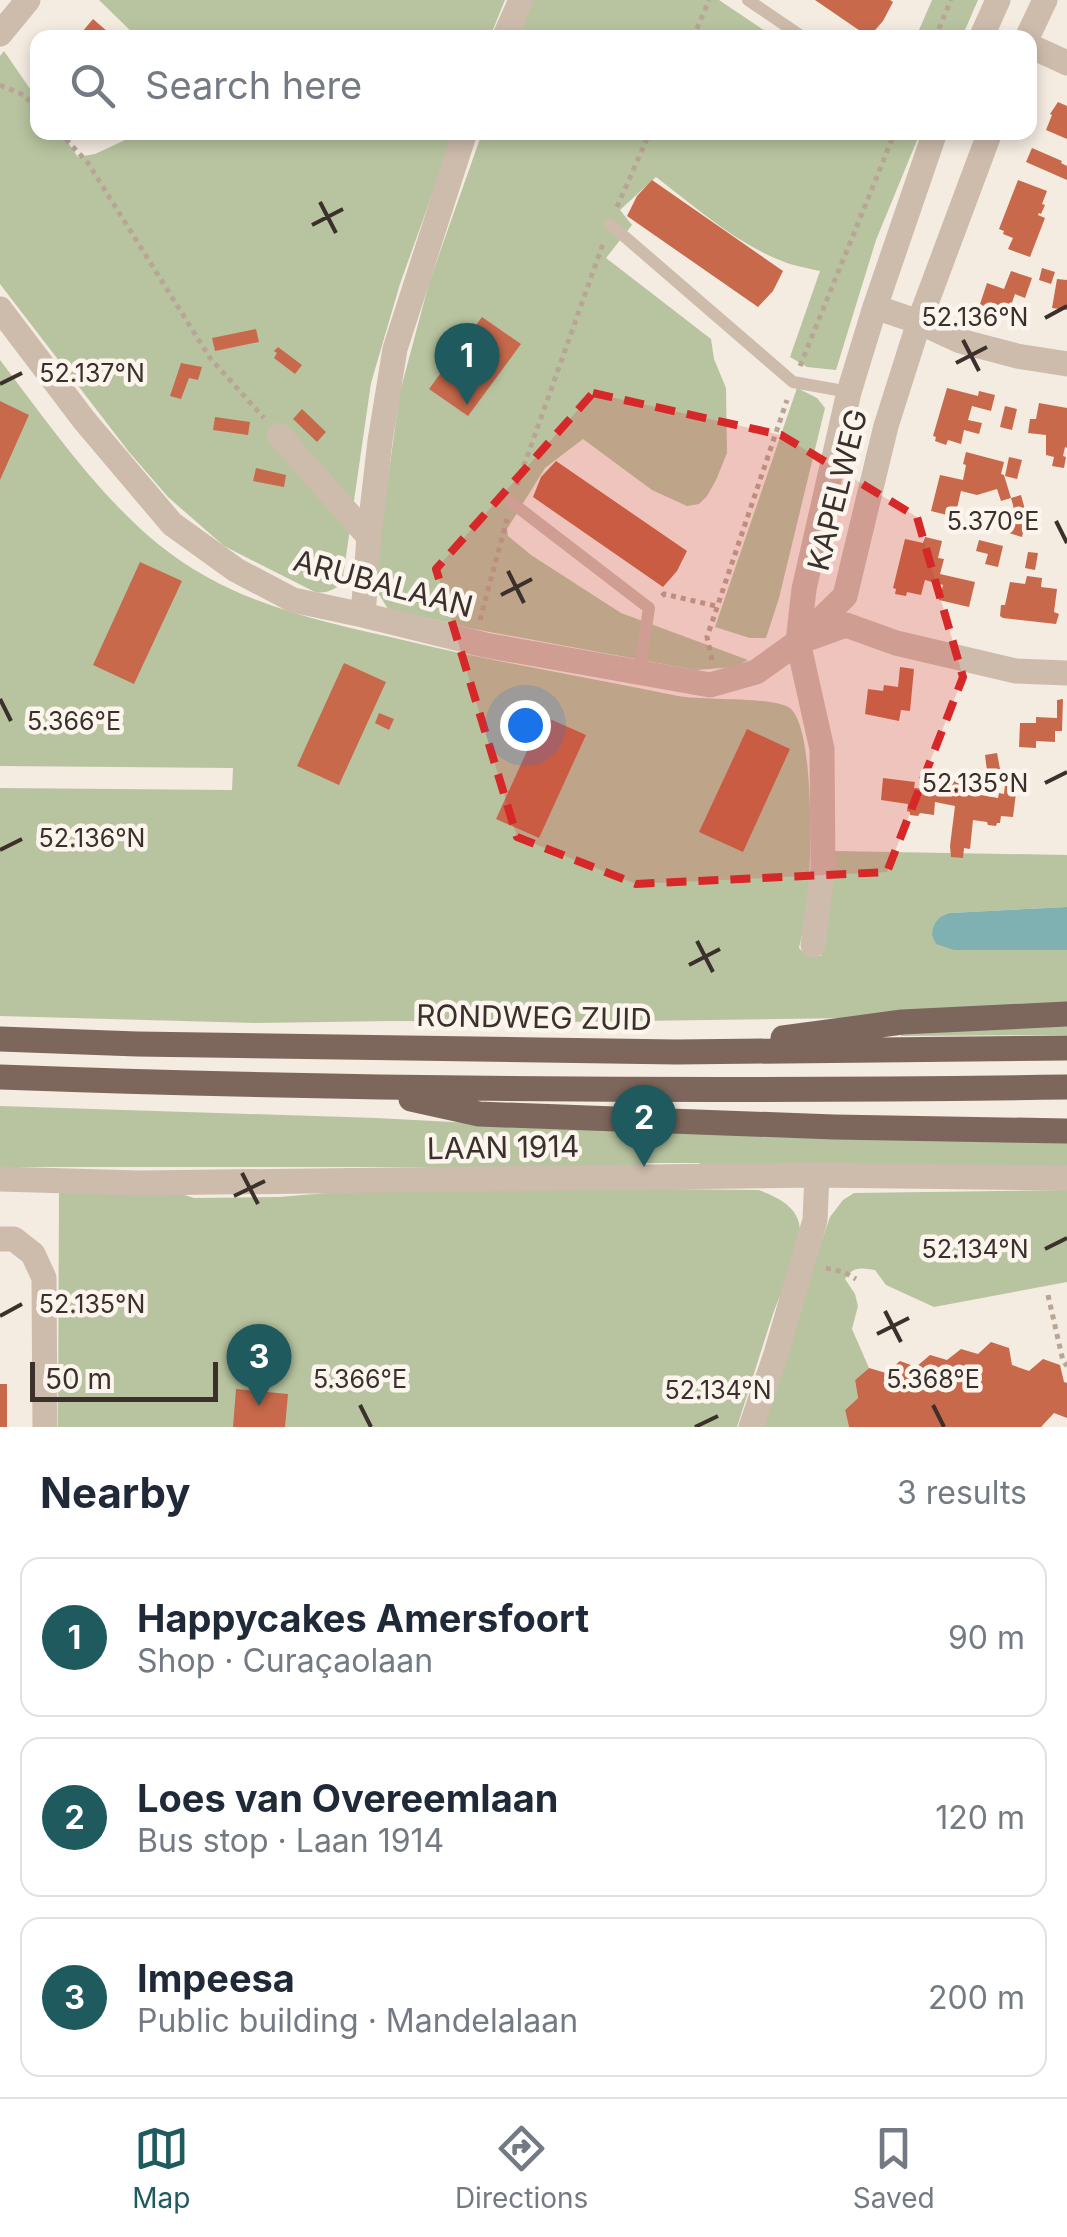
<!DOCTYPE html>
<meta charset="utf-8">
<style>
body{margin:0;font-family:Inter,sans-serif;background:#f6f6f7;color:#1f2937}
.scale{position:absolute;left:30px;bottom:25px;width:188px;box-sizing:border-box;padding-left:10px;border:5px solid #3b302b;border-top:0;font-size:28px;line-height:35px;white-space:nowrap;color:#3b302b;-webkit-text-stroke:8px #fbf5ee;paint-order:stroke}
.you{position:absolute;left:525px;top:725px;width:35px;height:35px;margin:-25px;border:8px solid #fff;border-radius:50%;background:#1a73e8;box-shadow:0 0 0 15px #1a73e833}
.badge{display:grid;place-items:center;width:65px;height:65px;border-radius:50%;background:#1f5a5e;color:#fff;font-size:32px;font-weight:700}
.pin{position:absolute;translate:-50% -82px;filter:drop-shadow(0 2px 5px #0008)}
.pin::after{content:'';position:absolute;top:52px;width:35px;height:30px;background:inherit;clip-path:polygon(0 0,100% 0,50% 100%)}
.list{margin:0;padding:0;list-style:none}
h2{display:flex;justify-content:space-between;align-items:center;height:130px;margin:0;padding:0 40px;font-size:42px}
h2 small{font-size:32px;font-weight:400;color:#747a83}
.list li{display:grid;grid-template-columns:65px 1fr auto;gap:30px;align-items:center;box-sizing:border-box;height:160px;margin:0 20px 20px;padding:0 20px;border:2px solid #e0e1e3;border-radius:20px}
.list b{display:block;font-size:38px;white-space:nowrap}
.list p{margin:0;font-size:32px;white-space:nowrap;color:#747a83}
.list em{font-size:32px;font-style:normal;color:#747a83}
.icon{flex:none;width:55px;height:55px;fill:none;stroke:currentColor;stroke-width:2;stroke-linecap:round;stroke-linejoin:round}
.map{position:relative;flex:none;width:1067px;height:1427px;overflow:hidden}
.search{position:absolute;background:#fff;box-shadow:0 5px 15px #0003;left:30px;right:30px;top:30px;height:110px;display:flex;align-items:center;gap:25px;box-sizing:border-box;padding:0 35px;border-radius:20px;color:#747a83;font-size:38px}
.sheet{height:670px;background:#fff}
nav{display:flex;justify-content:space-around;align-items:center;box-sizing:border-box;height:140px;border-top:2px solid #e0e1e3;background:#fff;font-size:28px;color:#747a83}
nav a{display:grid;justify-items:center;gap:5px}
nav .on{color:#1f5a5e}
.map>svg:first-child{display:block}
.green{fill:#b8c4a0}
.water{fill:#7fb0b2}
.building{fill:#c8694b}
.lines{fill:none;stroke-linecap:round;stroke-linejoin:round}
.path{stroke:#b9a596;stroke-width:5;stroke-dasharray:5 5;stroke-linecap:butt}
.lane{stroke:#cdbbac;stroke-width:12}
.street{stroke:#cdbbac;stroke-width:25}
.primary{stroke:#7d675c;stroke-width:25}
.marked{fill:#d62828;fill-opacity:0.2;stroke:#d62828;stroke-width:8;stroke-dasharray:20 12;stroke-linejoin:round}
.ticks{fill:none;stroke:#3b302b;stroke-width:4}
.labels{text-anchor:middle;stroke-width:9;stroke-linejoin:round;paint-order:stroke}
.street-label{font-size:30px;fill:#3b302b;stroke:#fbf5ee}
.ticks-label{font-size:25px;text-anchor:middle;fill:#3b302b;stroke:#fbf5ee;stroke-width:9;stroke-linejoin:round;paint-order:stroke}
</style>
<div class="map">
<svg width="1067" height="1427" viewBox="0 0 1067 1427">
<rect width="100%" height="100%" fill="#f4ebe1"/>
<!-- green -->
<path class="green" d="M99 0H505L490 37 138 38Z
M533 0H719L774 37 518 38Z
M932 0H978L962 37H916Z
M4 51 37 99 38 132 61 133 78 157 95 154 140 133H454L400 284 371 383 342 584C333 590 326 594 315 592L224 546 168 497 129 452 0 284V56Z
M482 133H920L876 240 836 370 807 367 790 357 820 271C808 268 793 266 782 261 737 244 694 206 656 177L620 210 632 225 606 258 711 339 714 359 726 388 727 453 716 480 707 496 699 504 687 506 652 490 583 439 545 468 507 529 508 536 531 555 621 613 748 660 734 667 696 670 474 629 388 609 377 591 376 564 400 392 429 283Z
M0 360C49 424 95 492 158 544 231 603 314 620 403 640 494 662 587 677 678 696 702 701 777 696 791 709 815 732 811 861 808 896 807 913 803 931 799 948L803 952 821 956 835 851 1067 855V907L950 913 955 950H1067V1008L848 1018 561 1022 391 1021 258 1023 0 1016V788L232 790 233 768 0 766Z
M797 388 817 398 825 408 779 598 766 638H750L715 627Z
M1067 1022V1035L901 1036V1031Z
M0 1106 376 1118 605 1130 1067 1143V1167H704L699 1163H644L639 1167H0Z
M583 1188 759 1190C775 1196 795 1205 799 1223 805 1253 782 1287 773 1314 761 1351 749 1389 737 1427H58L59 1192 172 1191 194 1198 279 1197 351 1191Z
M1067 1190V1282L934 1307 886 1285 875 1270C861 1268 853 1266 845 1279L855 1294 858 1306 852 1329 869 1368 855 1380 858 1398 845 1410 849 1427H761L812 1268 830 1217 843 1200 854 1193Z"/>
<!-- water -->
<path class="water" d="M1067 907V950H954L936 944 932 935C933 922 938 917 950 913Z"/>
<!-- building -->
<path class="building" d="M815 0H890L893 2 883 21 869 37Z
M93 19 115 38H77Z
M1058 102 1067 106V139L1046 130 1052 115 1050 114Z
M1032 148 1062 161 1061 163 1067 166V180L1026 162Z
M652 180 783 271 773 291 758 307 627 216 637 196Z
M1018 180 1047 191 1042 204 1045 205 1041 214 1039 213 1038 215 1045 218 1030 257 1008 249 1013 238 1003 234 1004 231 999 229Z
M1042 268 1055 272 1051 284 1039 280Z
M1011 271 1032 278 1025 298 1015 294 1007 317 979 307 987 283 1004 289Z
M1057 279 1067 280V310L1052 308Z
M482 317 521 344 468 416 429 389Z
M256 329 259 342 215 351 212 338Z
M278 347 302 365 295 374 274 358 277 353 274 351Z
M181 363 202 367 198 380 189 378 181 399 170 396Z
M947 388 978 396 979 391 995 395 991 411 972 406 968 420 982 423 979 434 964 430 961 444 948 440 946 445 935 441 936 437 933 436Z
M0 401 29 415 0 480Z
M1039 403 1067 408V448L1065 447 1063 456 1066 457 1064 468 1052 466 1054 457 1046 455V435L1028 433 1030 419H1036Z
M1005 406 1017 409 1012 430 1000 427Z
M302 409 326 432 317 442 293 419Z
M215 417 250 422 248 435 213 430Z
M966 452 1004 462 1001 474 1004 475 1011 498 1001 501 997 489 977 495 961 491 955 517 931 511 940 475 963 480 966 465 963 464Z
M1009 457 1022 460 1017 479 1005 476Z
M556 461 687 551 677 571 663 587 533 497 541 477Z
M256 468 286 475 284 487 253 481Z
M1021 495 1024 506 1026 512 1014 509 1011 498Z
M1014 513 1027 517 1022 537 1009 533Z
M925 537 942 541 938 558 944 559 940 574 975 582 969 607 939 600 943 585 925 580 921 595 907 592 906 596 895 594 896 589 893 588 905 539 923 543Z
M979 540 1003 546 998 567 985 564 988 554 976 551Z
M1028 552 1038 553 1035 570 1025 568Z
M140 562 182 581 134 684 93 665Z
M1027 576 1042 578 1041 587 1057 589 1054 612 1059 614 1056 624 1003 618 1000 616 1001 605H1005L1010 582 1025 584Z
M344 663 386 682 339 785 297 766Z
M900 667 914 669 910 711 901 710 899 721 865 714 868 689 883 691 884 685 898 687Z
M1063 699 1062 731H1055V742L1036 741V748L1019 747 1020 723H1036V717L1057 718V700Z
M379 713 394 719 389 730 375 723Z
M543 716 586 735 539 838 496 819Z
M747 729 790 749 743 852 699 832Z
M997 753 1000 769 987 771 985 755Z
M1006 775 1018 777 1013 817 1001 816 1000 823H997L996 826 988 825 987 822 973 820 970 849 964 848 963 858 951 857 950 846 955 806 935 802 934 815 920 813 918 816 910 815V812L907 811 908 804 881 800 883 778 915 782 914 788 935 790H944L946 777 970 780 969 793 998 798 999 793 1004 794Z
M991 1342 1009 1348 1012 1365 1029 1371 1043 1359 1060 1365 1064 1382 1067 1383V1418L1054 1413 1041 1427H849L845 1410 858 1398 855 1380 869 1368 886 1373 900 1361 916 1367 930 1355 947 1360 961 1349 978 1354Z
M0 1384H7V1427H0Z
M236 1389 288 1394 285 1427H233Z"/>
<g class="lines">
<!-- path -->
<path class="path" d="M693 38 709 0
M935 38 951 0
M0 85 24 95 38 110
M59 132 88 163 210 358 264 418
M617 207 650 132
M800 366 895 132
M517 485 604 241
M662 596 664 594 716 606
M480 620 507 519
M712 660 707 637 787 400
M826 1268 844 1272 856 1279
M1048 1295 1063 1361 1067 1366"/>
<!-- lane -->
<path class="lane" d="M748 0 804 38
M610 224 793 382 849 392
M511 502 649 608 639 673"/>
<!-- street -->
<path class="street" d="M0 34 28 0
M504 38 521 0
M981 38 998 0
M1027 38 1045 0
M1030 46 1067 63
M875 307 919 322 960 341 1017 356 1067 364
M0 309 84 420 172 524 236 570 293 600 363 615 485 645 710 685 756 672 798 642 845 596 886 426 919 322 990 132
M279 435 369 537
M363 615 369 537 380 441 395 349 465 132
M807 639 846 625 896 643 1016 671 1067 673
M813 945 823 868 822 749 798 642 804 589 849 392 875 307 935 132
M0 1179 139 1183 817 1175 1067 1178
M0 1239H14L33 1254 44 1278 45 1427
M751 1427 776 1354 815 1220 817 1175"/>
<!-- primary -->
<path class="primary" d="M783 1038 902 1022 1067 1014
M0 1039 137 1044 677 1052 1067 1048
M0 1077C355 1090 711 1092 1067 1087
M411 1099 479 1114 834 1127 1067 1131"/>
</g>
<!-- marked area -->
<path class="marked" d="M593 393 781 435 917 517 963 677 887 872 636 884 517 837 436 569Z"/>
<!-- ticks -->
<path class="ticks" d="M320 202 336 233M312 225 343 209M1045 318 1067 306M963 340 979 371M956 363 987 347M0 384 22 373M1056 521 1067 543M508 571 524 603M501 595 532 579M0 699 11 721M1045 783 1067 772M0 850 22 839M697 941 713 972M689 965 720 949M242 1173 258 1204M234 1196 265 1181M1045 1249 1067 1238M885 1311 901 1342M0 1316 22 1304M877 1334 909 1318M360 1405 371 1427M933 1405 944 1427M695 1427 718 1416"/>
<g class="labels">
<!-- street labels -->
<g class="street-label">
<text transform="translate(838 490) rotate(-76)" y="10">KAPELWEG</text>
<text transform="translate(383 584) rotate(15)" y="10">ARUBALAAN</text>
<text transform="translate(534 1018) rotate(1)" y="10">RONDWEG ZUID</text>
<text transform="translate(503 1148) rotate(-1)" y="10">LAAN 1914</text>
</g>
</g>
<g class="ticks-label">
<text x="975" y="326">52.136°N</text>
<text x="92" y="382">52.137°N</text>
<text x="993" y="530">5.370°E</text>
<text x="74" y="730">5.366°E</text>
<text x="975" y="792">52.135°N</text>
<text x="92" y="847">52.136°N</text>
<text x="975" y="1258">52.134°N</text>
<text x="92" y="1313">52.135°N</text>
<text x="360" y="1388">5.366°E</text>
<text x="933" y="1388">5.368°E</text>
<text x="718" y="1399">52.134°N</text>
</g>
</svg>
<div class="scale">50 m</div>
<div class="you"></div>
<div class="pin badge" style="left:467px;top:405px">1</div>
<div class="pin badge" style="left:644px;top:1167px">2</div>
<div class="pin badge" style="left:259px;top:1406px">3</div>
<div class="search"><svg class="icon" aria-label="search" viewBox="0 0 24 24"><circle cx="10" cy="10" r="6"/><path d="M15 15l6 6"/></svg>Search here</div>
</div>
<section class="sheet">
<h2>Nearby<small>3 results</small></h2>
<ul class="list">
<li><span class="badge">1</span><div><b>Happycakes Amersfoort</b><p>Shop · Curaçaolaan</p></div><em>90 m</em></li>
<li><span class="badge">2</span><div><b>Loes van Overeemlaan</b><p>Bus stop · Laan 1914</p></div><em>120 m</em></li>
<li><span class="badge">3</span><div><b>Impeesa</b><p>Public building · Mandelalaan</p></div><em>200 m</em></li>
</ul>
</section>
<nav>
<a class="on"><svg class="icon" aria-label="map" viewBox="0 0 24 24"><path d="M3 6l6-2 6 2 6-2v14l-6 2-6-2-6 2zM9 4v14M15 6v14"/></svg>Map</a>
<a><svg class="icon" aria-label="directions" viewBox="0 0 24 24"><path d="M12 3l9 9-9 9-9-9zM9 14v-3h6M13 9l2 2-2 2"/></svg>Directions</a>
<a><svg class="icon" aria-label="saved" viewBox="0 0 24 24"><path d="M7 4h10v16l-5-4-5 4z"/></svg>Saved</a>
</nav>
